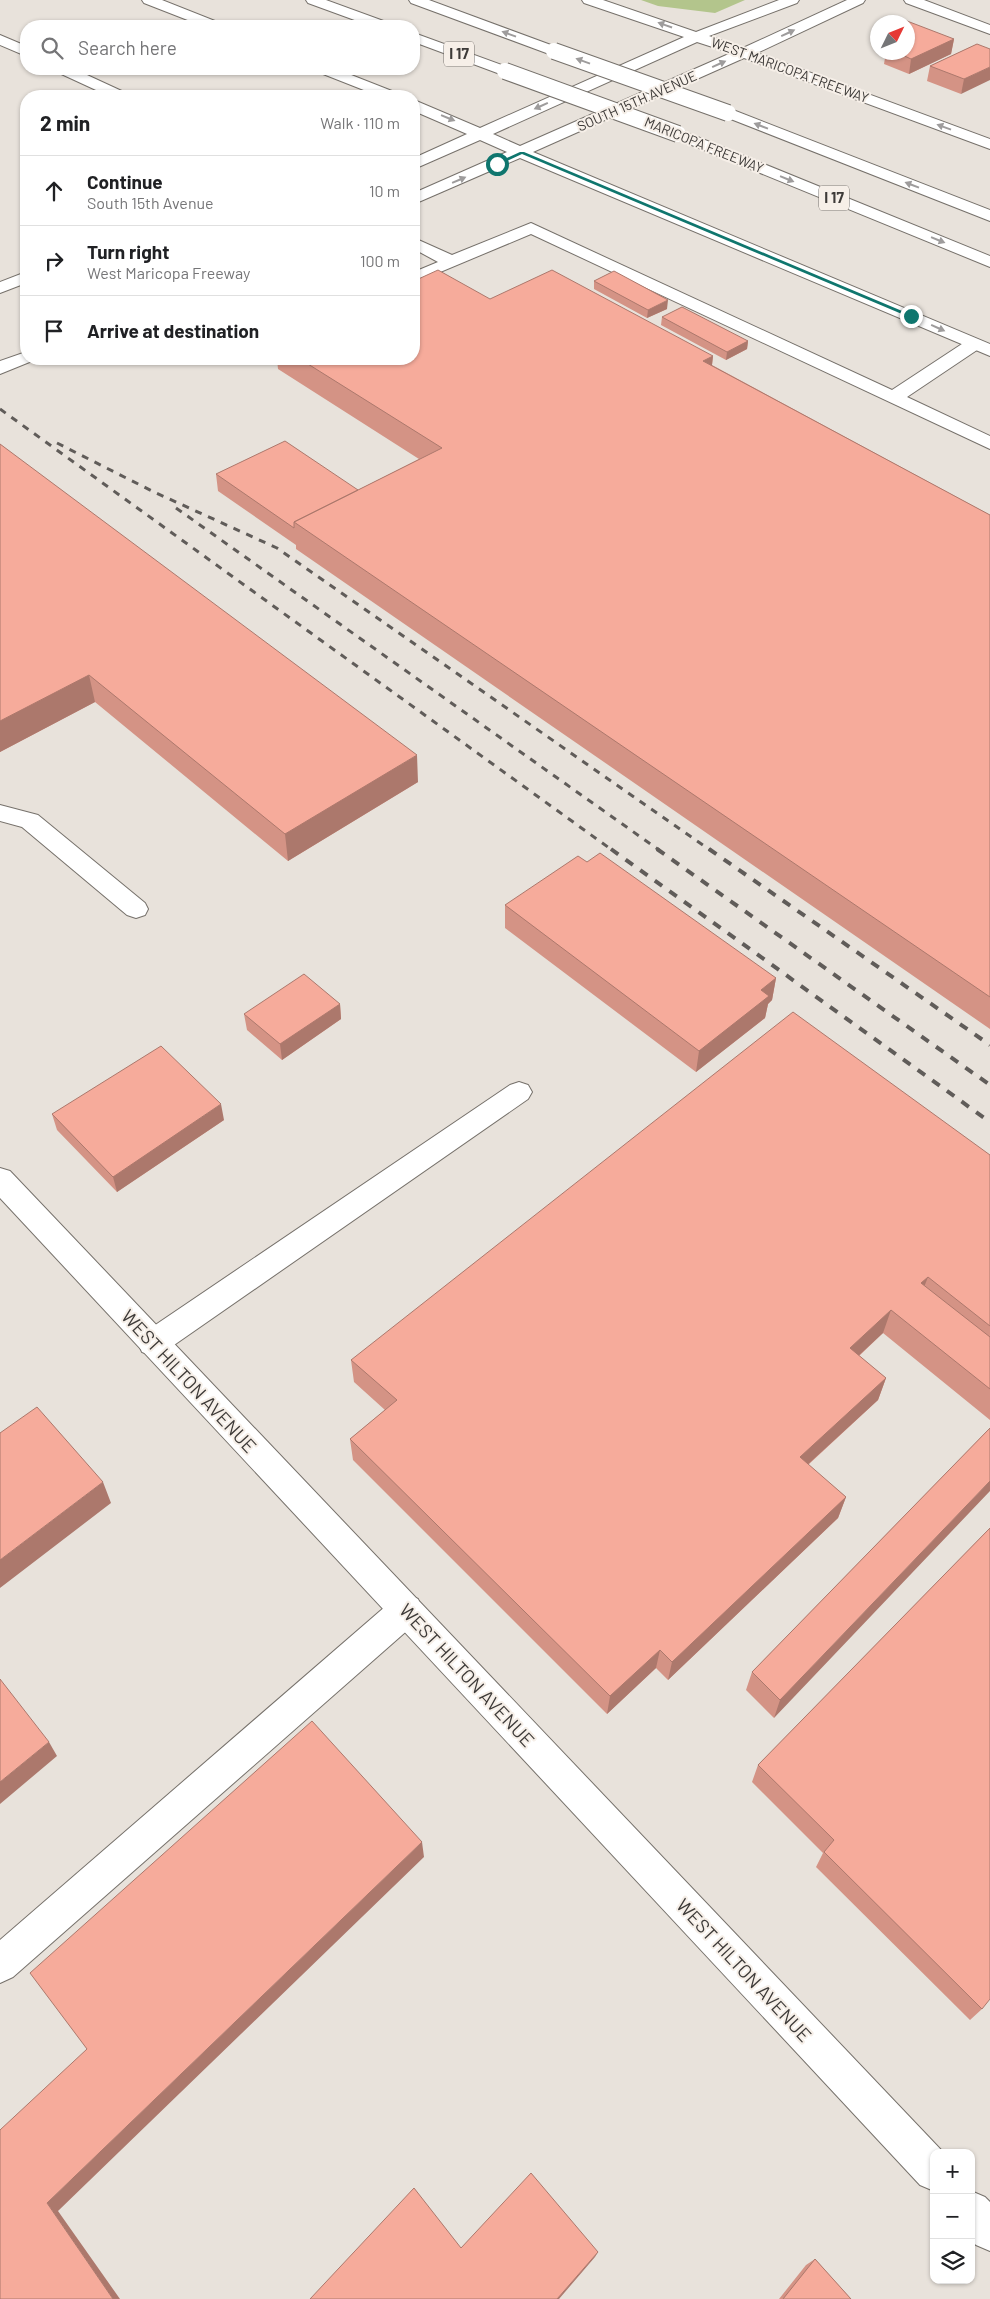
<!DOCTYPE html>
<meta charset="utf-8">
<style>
body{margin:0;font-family:Barlow,sans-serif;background:#f2f2f2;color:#202124}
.controls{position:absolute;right:15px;bottom:15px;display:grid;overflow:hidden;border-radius:10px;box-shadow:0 1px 4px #0004}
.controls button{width:45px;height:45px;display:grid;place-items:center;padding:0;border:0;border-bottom:1px solid #e0e0e0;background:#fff;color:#202124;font:25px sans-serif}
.compass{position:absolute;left:870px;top:15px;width:45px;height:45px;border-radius:50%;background:#fff;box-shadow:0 1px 4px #0004;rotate:47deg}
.stop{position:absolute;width:15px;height:15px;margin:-11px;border:4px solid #0f766e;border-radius:50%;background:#fff}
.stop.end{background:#0f766e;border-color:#fff;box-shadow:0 1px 5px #0008}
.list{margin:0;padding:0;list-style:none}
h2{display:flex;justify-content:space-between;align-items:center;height:65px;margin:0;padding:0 20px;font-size:21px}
h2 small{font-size:16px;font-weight:400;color:#757577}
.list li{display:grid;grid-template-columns:32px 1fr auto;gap:15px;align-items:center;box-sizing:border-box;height:70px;padding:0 20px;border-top:1px solid #e0e0e0}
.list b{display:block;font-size:19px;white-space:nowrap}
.list p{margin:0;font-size:16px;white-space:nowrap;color:#757577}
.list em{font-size:16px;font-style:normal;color:#757577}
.icon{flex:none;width:28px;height:28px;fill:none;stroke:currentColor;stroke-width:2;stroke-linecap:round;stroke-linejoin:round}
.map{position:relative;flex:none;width:990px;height:2299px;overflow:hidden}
.search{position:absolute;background:#fff;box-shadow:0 1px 4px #0004;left:20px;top:20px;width:400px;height:55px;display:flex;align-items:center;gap:12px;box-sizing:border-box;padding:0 18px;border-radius:20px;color:#757577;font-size:19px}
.panel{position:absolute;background:#fff;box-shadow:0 1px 4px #0004;left:20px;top:90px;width:400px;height:275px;border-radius:20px}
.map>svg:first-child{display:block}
.green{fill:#b3c58c}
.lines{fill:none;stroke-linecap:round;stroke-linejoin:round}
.lane-casing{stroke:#76716b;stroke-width:2}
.street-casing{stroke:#76716b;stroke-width:2}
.secondary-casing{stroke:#76716b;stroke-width:2}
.highway-casing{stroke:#76716b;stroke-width:2}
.lane{fill:#fff;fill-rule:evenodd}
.street{fill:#fff;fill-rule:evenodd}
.secondary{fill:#fff;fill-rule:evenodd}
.highway{fill:#fff;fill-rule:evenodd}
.rail-far1{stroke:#605c59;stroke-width:3;stroke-dasharray:7 7;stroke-linecap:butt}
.rail{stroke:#605c59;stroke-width:4;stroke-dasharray:9 9;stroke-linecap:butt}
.highway-bridge-casing{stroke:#76716b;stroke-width:18;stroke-linecap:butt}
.highway-bridge{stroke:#fff;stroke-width:16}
.wall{fill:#d49385}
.shaded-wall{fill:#ac786c}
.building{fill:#f6ab9b;stroke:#ac786c}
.oneway{fill:#9e9c9c}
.route{fill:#0f766e}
.labels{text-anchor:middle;stroke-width:4;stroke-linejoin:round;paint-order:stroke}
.far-street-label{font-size:14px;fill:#3d3a38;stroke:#f6efe8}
.shield{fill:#f6efe8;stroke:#74706d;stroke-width:1}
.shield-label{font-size:15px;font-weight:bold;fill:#3d3a38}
.near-street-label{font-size:19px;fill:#3d3a38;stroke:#f6efe8}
</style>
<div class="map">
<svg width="990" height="2299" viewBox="0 0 990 2299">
<rect width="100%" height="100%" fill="#e8e2db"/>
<!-- green -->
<path class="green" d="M641 0H745L715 13 658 6Z"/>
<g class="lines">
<defs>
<path id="lane" d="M0 35 26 46V56L0 45Z
M55 69H74L126 93 129 96H109L57 72Z
M531 223 892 390 968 340H980L983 344 980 348 907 397 990 436V449L531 234 414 283V272L438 262 414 249V238L452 255Z
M26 272V283L0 293V282Z
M0 805 38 815 145 903 148 909 145 915 136 918 127 915 22 827 0 821Z
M519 1082 528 1085 532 1092 528 1099 164 1352 153 1356 142 1352 138 1343 142 1334 510 1085Z
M406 1594 418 1599 422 1610 418 1621 13 1977 0 1983V1940L394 1599Z"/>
<path id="street" d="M904 0H924L990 25V34L906 3Z
M0 1168 10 1171 944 2153H934V2191L920 2185 0 1198Z
M971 2191 985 2197 990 2202V2251L976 2245 971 2240Z"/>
<path id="secondary" d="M142 0H162L220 23 222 26H203L144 3Z
M582 0H603L696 32 779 0H799L797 3 709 36 743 48 847 0H865L863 3 757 53 990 139V149L744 58 533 152 990 344V356L520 158 414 204V193L507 152 480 140 414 169V158L467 134 414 111V100L480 128 684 37 584 3ZM697 42 731 53 520 146 493 134Z
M316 69H336L397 93 400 96H379L318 72Z
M26 352V359H34L32 361 0 374V361Z"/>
<path id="highway" d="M306 0H326L389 23 391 26H371L308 3Z
M409 0H429L559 48 561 51 554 55 549 54 411 3Z
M414 33 510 68 512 71 510 74H500L414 42Z
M728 108 990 210V221L723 116 720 113Z
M678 129 990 256V267L672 137 670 134 672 131Z"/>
</defs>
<!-- lane casing -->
<use href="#lane" class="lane-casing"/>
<!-- street casing -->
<use href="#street" class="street-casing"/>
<!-- secondary casing -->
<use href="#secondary" class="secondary-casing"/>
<!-- highway casing -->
<use href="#highway" class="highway-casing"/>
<!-- lane -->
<use href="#lane" class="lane"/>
<!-- street -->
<use href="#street" class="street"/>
<!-- secondary -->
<use href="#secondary" class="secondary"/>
<!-- highway -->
<use href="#highway" class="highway"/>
<!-- rail-far1 -->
<path class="rail-far1" d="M0 409 612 850
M57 443 154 492 277 548 710 850
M176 508 659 850"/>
<!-- rail -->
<path class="rail" d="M611 849 990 1122
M657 849 990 1085
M709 849 990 1045"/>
<defs>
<path id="highway-bridge" d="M554 51 728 113
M505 71 678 134"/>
</defs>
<!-- highway-bridge casing -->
<use href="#highway-bridge" class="highway-bridge-casing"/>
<!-- highway-bridge -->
<use href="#highway-bridge" class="highway-bridge"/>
</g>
<!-- wall -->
<path class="wall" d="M954 39 951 54 909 74 884 64 886 52H908Z
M977 44 961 94 927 81 930 66Z
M594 281 667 309 647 318 594 289Z
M490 299 713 356 712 365 990 515V1029L296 549V545L218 491 216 474 358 490 419 459 278 369 277 359H414Z
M662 317 748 341 747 349 726 360 661 325Z
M0 444 418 782 288 861 95 702 0 752Z
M587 862 776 978 772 1000 768 1004 765 1018 696 1072 505 928V905Z
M340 1004 341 1019 282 1060 247 1030 244 1014Z
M52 1114 224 1120 117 1192 57 1130Z
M990 1155V1420L883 1333 859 1356 886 1378 878 1400 808 1465 846 1497 838 1518 668 1680 656 1668 607 1714 353 1460 350 1439 385 1410 354 1382 351 1360Z
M990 1428 774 1718 746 1690 752 1672Z
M990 1528 982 2009 970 2020 816 1867 823 1853 752 1782 758 1765Z
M815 2259 851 2299H779L806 2265Z"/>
<!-- shaded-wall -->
<path class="shaded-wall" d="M954 39 951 54 909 74 911 59Z
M990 67V80L961 94 964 79Z
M668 300 667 309 647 318 648 310Z
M748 341 747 349 726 360 727 352Z
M713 356 710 382 703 361Z
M89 675 95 702 0 752V721Z
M417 755 418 782 288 861 285 834Z
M776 978 772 1000 768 1004 765 1018 696 1072 699 1051 761 990Z
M340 1004 341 1019 282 1060 280 1044Z
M221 1104 224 1120 117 1192 113 1177Z
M928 1277 919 1300 921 1283Z
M891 1310 883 1333 842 1371 850 1348Z
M886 1378 878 1400 793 1478 800 1457Z
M990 1481V1491L774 1718 780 1700Z
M103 1482 111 1503 0 1588V1560Z
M846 1497 838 1518 668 1680 672 1662Z
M660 1650 656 1668 607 1714 610 1696Z
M49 1742 57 1756 0 1804V1782Z
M422 1842 424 1857 58 2211 120 2299H113L47 2203Z
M598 2252 595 2257 559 2299H557Z"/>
<!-- building -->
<path class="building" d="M907 21 954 39 911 59 896 52H908V22H905Z
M977 44 990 49V67L964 79 930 66Z
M438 270 490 299 552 270 713 356 703 361 990 515V997L294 522 442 448 300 359H414V281Z
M614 271 668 300 648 310 594 281Z
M682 307 748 341 727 352 662 317Z
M285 441 358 490 294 522V528L216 474Z
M0 444 417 755 285 834 89 675 0 721Z
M600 853 776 978 761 990 769 996 699 1051 505 905 578 856 587 862Z
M304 974 340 1004 280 1044 244 1014Z
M793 1012 990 1155V1326L928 1277 921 1283 990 1337V1389L891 1310 850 1348 886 1378 800 1457 846 1497 672 1662 660 1650 610 1696 350 1439 397 1400 351 1360Z
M161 1046 221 1104 113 1177 52 1114Z
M37 1407 103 1482 0 1560V1433Z
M990 1428V1481L780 1700 752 1672Z
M990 1528V1999L982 2009 824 1852 834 1840 758 1765Z
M0 1679 49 1742 0 1782Z
M312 1721 422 1842 47 2203 113 2299H0V2130L87 2049 30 1973Z
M531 2173 598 2252 557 2299H310L414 2188 461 2248Z
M815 2259 851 2299H783Z"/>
<!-- one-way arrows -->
<defs><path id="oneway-solid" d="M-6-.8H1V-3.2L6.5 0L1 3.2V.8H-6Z" transform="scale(1.25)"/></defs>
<g class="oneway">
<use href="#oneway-solid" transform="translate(665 25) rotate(-161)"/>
<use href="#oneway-solid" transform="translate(788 33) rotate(-25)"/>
<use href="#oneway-solid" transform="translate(509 34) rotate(-160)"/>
<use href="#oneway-solid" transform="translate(583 61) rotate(-160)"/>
<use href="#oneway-solid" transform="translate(719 64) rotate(-24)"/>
<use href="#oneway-solid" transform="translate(541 106) rotate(156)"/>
<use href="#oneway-solid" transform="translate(448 118) rotate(22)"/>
<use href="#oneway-solid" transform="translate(761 126) rotate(-159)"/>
<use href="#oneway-solid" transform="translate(944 127) rotate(-160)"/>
<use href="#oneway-solid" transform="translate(787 179) rotate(22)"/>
<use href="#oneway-solid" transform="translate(459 180) rotate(-23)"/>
<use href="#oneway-solid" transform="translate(912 185) rotate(-159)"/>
<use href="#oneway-solid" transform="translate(938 240) rotate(22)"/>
<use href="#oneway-solid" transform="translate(938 328) rotate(24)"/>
</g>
<!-- route -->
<path class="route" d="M520 152H524L914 316 909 317 522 154 498 165 494 164Z"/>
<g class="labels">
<!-- far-street labels -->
<g class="far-street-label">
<text transform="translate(790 70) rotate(20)" y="5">WEST MARICOPA FREEWAY</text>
<text transform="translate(637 101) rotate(-24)" y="5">SOUTH 15TH AVENUE</text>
<text transform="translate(704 145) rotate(22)" y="5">MARICOPA FREEWAY</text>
</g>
<!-- shield labels -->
<g class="shield">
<rect x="444" y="41.5" width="30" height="25" rx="4"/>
<rect x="819" y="185.5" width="30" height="25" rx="4"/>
</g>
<g class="shield-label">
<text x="459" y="59">I 17</text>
<text x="834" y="203">I 17</text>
</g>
<!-- near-street labels -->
<g class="near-street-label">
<text transform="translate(189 1381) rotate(47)" y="7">WEST HILTON AVENUE</text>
<text transform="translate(467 1675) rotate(47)" y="7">WEST HILTON AVENUE</text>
<text transform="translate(744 1970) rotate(47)" y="7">WEST HILTON AVENUE</text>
</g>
</g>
</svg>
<div class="controls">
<button>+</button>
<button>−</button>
<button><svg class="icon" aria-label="layers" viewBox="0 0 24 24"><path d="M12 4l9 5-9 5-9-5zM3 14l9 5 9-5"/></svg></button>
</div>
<svg class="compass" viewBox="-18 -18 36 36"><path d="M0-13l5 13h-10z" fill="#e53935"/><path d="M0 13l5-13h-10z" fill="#757577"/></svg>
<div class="stop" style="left:497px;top:164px"></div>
<div class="stop end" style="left:911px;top:316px"></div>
<div class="search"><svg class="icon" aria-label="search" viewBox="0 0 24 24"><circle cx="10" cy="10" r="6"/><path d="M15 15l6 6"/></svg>Search here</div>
<section class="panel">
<h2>2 min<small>Walk · 110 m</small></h2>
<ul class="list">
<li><svg class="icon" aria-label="ahead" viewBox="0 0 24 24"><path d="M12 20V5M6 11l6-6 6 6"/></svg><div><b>Continue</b><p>South 15th Avenue</p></div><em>10 m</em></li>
<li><svg class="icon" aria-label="right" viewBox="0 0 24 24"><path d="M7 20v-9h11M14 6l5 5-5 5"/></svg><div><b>Turn right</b><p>West Maricopa Freeway</p></div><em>100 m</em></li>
<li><svg class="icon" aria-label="arrive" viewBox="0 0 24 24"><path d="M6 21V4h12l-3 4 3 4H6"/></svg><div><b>Arrive at destination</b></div></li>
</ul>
</section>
</div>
